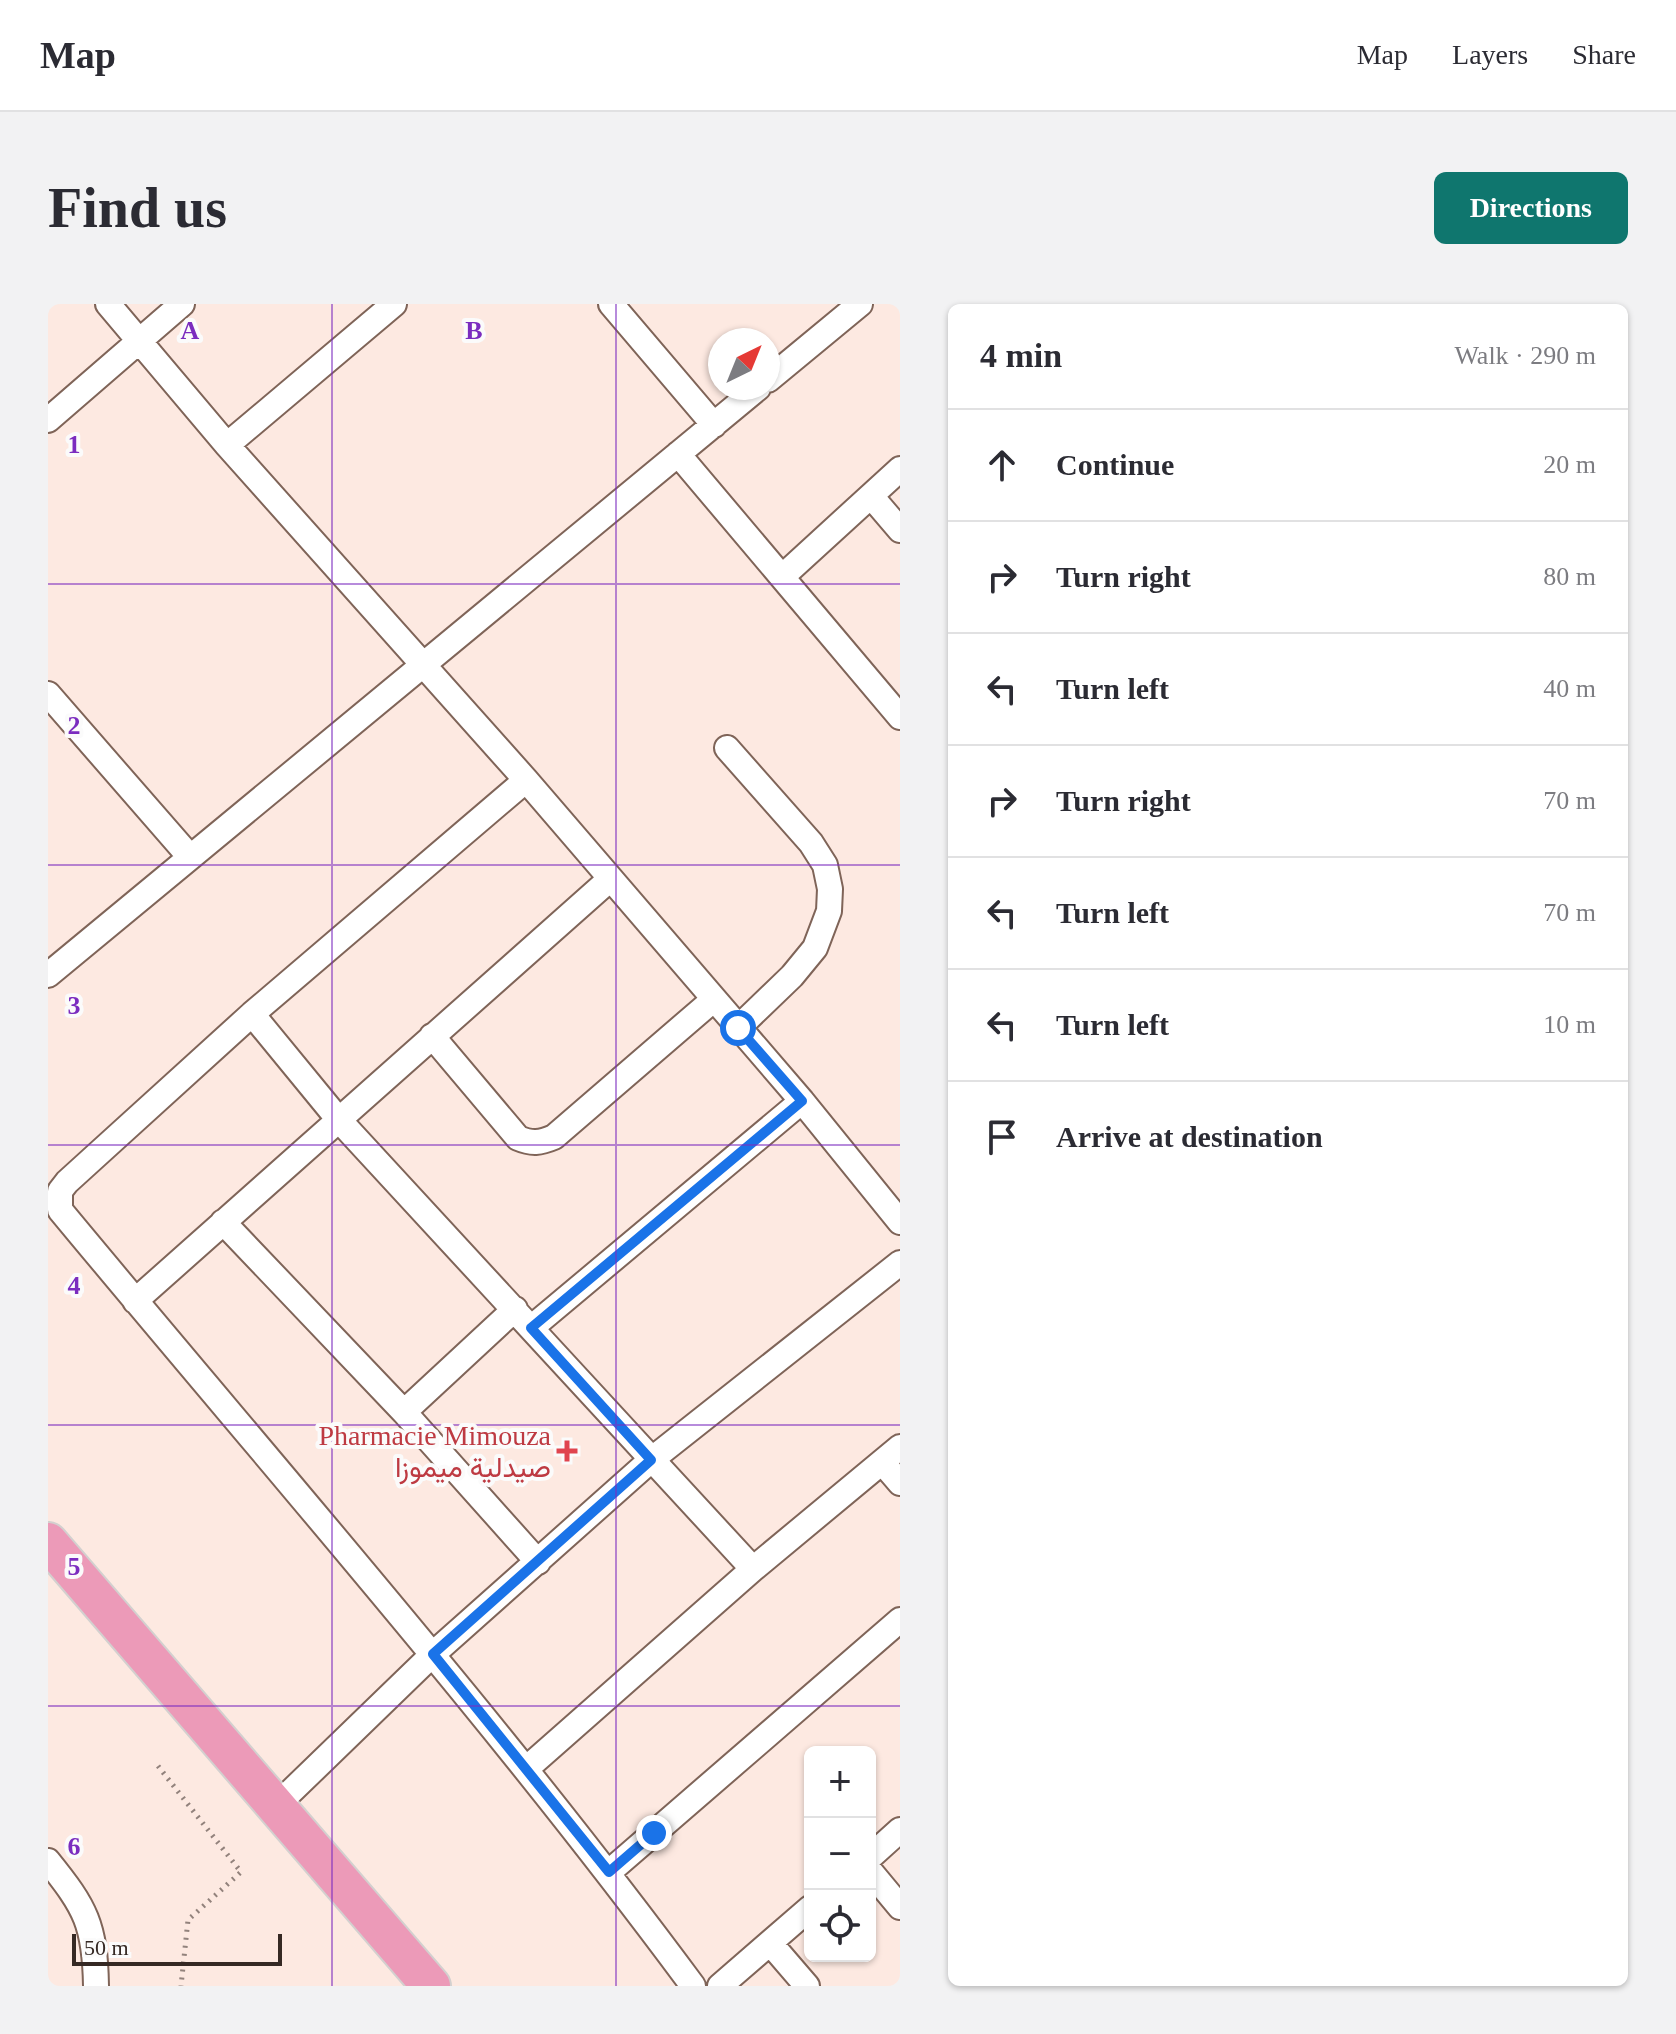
<!DOCTYPE html>
<meta charset="utf-8">
<style>
body{margin:0;font-family:"Times New Roman",Vazirmatn,serif;background:#f2f2f3;color:#2b2b33}
.controls{position:absolute;right:24px;bottom:24px;display:grid;overflow:hidden;border-radius:12px;box-shadow:0 2px 6px #0004}
.controls button{width:72px;height:72px;display:grid;place-items:center;padding:0;border:0;border-bottom:2px solid #e1e1e2;background:#fff;color:#2b2b33;font:40px sans-serif}
.compass{position:absolute;left:660px;top:24px;width:72px;height:72px;border-radius:50%;background:#fff;box-shadow:0 2px 6px #0004;rotate:43deg}
.scale{position:absolute;left:24px;bottom:20px;width:210px;box-sizing:border-box;padding-left:8px;border:4px solid #352924;border-top:0;font-size:22px;line-height:28px;white-space:nowrap;color:#352924;-webkit-text-stroke:6px #fbfbfb;paint-order:stroke}
.stop{position:absolute;width:24px;height:24px;margin:-18px;border:6px solid #1a73e8;border-radius:50%;background:#fff}
.stop.end{background:#1a73e8;border-color:#fff;box-shadow:0 2px 8px #0008}
.list{margin:0;padding:0;list-style:none}
h2{display:flex;justify-content:space-between;align-items:center;height:104px;margin:0;padding:0 32px;font-size:34px}
h2 small{font-size:26px;font-weight:400;color:#7c7c81}
.list li{display:grid;grid-template-columns:52px 1fr auto;gap:24px;align-items:center;box-sizing:border-box;height:112px;padding:0 32px;border-top:2px solid #e1e1e2}
.list b{display:block;font-size:30px;white-space:nowrap}
.list em{font-size:26px;font-style:normal;color:#7c7c81}
.icon{flex:none;width:44px;height:44px;fill:none;stroke:currentColor;stroke-width:2;stroke-linecap:round;stroke-linejoin:round}
.map{position:relative;flex:none;width:852px;height:1682px;overflow:hidden;border-radius:12px}
header{display:flex;align-items:center;gap:48px;box-sizing:border-box;height:112px;padding:0 40px;background:#fff;border-bottom:2px solid #e1e1e2}
header strong{font-size:38px}
nav{display:flex;gap:44px;margin-inline-start:auto;font-size:28px}
.intro{display:flex;align-items:center;justify-content:space-between;box-sizing:border-box;height:192px;padding:0 48px}
h1{margin:0;font-size:56px}
.button{padding:20px 36px;border-radius:12px;background:#0f766e;color:#fff;font-size:28px;font-weight:700}
main{display:flex;gap:48px;padding:0 48px}
aside{flex:1;background:#fff;border-radius:12px;box-shadow:0 2px 6px #0004}
.map>svg:first-child{display:block}
.lines{fill:none;stroke-linecap:round;stroke-linejoin:round}
.minor-casing{stroke:#7f6458;stroke-width:28}
.primary-casing{stroke:#d3d0cf;stroke-width:42}
.path{stroke:#92827c;stroke-width:5;stroke-dasharray:2 6;stroke-linecap:butt}
.minor{stroke:#fff;stroke-width:24}
.primary{stroke:#ec9ab8;stroke-width:38}
.route{stroke:#1a73e8;stroke-width:10}
.grid{fill:none;stroke:#7b2cbf;stroke-width:2;stroke-opacity:0.55}
.health-dot{fill:#e0444e;stroke:#fbfbfb;stroke-width:3}
.labels{text-anchor:middle;stroke-width:8;stroke-linejoin:round;paint-order:stroke}
.health-label{font-size:28px;fill:#be3a42;stroke:#fbfbfb;text-anchor:end}
.grid-label{font-size:26px;text-anchor:middle;font-weight:bold;fill:#7b2cbf;stroke:#fbfbfb;stroke-width:8;stroke-linejoin:round;paint-order:stroke}
</style>
<header>
<strong>Map</strong>
<nav><a>Map</a><a>Layers</a><a>Share</a></nav>
</header>
<div class="intro"><h1>Find us</h1><a class="button">Directions</a></div>
<main>
<div class="map">
<svg width="852" height="1682" viewBox="0 0 852 1682">
<rect width="100%" height="100%" fill="#fde9e1"/>
<g class="lines">
<defs>
<path id="minor" d="M60 0 179 141 478 476 754 797 852 918
M563 0 666 121
M720 76 812 0
M0 116 134 0
M179 141 346 0
M630 150 852 413
M823 192 852 226
M735 272 852 165
M0 390 142 553
M679 444 763 539 777 561 782 585 781 607 767 644 744 672 690 724
M478 476 204 710 19 878 12 887V906C225 1163 446 1413 645 1682
M0 671 710 84
M204 710 291 816 705 1265 478 1465
M384 732 470 834C484 840 492 839 506 833L665 696
M175 918 356 1108 490 1258
M87 997 561 576
M483 1024 754 797
M356 1108 467 1005
M834 1158 852 1179
M705 1265 852 1143
M227 1503 385 1350 603 1156 852 959
M822 1553 852 1526
M0 1557C38 1604 47 1621 48 1682
M822 1567 852 1603
M561 1568 852 1316
M722 1639 759 1682
M672 1682 762 1604"/>
<path id="primary" d="M0 1238 383 1682"/>
</defs>
<!-- minor casing -->
<use href="#minor" class="minor-casing"/>
<!-- primary casing -->
<use href="#primary" class="primary-casing"/>
<!-- path -->
<path class="path" d="M110 1462 193 1568 140 1616 133 1682"/>
<!-- minor -->
<use href="#minor" class="minor"/>
<!-- primary -->
<use href="#primary" class="primary"/>
</g>
<g class="lines">
<!-- route -->
<path class="route" d="M606 1529 561 1568 385 1350 603 1156 483 1024 754 797 690 724"/>
</g>
<!-- grid -->
<path class="grid" d="M284 0V1682M568 0V1682M0 280H852M0 561H852M0 841H852M0 1121H852M0 1402H852"/>
<!-- markers -->
<path class="health-dot" d="M515 1135h8v8h8v8h-8v8h-8v-8h-8v-8h8z"/>
<g class="labels">
<!-- health labels -->
<g class="health-label">
<text x="503" y="1141">Pharmacie Mimouza<tspan x="503" dy="32">صيدلية ميموزا</tspan></text>
</g>
</g>
<g class="grid-label">
<text x="142" y="35">A</text>
<text x="426" y="35">B</text>
<text x="26" y="149">1</text>
<text x="26" y="430">2</text>
<text x="26" y="710">3</text>
<text x="26" y="990">4</text>
<text x="26" y="1271">5</text>
<text x="26" y="1551">6</text>
</g>
</svg>
<div class="controls">
<button>+</button>
<button>−</button>
<button><svg class="icon" aria-label="locate" viewBox="0 0 24 24"><circle cx="12" cy="12" r="6"/><path d="M12 2v4M12 18v4M2 12h4M18 12h4"/></svg></button>
</div>
<svg class="compass" viewBox="-18 -18 36 36"><path d="M0-13l5 13h-10z" fill="#e53935"/><path d="M0 13l5-13h-10z" fill="#7c7c81"/></svg>
<div class="scale">50 m</div>
<div class="stop" style="left:690px;top:724px"></div>
<div class="stop end" style="left:606px;top:1529px"></div>
</div>
<aside>
<h2>4 min<small>Walk · 290 m</small></h2>
<ul class="list">
<li><svg class="icon" aria-label="ahead" viewBox="0 0 24 24"><path d="M12 20V5M6 11l6-6 6 6"/></svg><div><b>Continue</b></div><em>20 m</em></li>
<li><svg class="icon" aria-label="right" viewBox="0 0 24 24"><path d="M7 20v-9h11M14 6l5 5-5 5"/></svg><div><b>Turn right</b></div><em>80 m</em></li>
<li><svg class="icon" aria-label="left" viewBox="0 0 24 24"><path d="M17 20v-9H6M10 6l-5 5 5 5"/></svg><div><b>Turn left</b></div><em>40 m</em></li>
<li><svg class="icon" aria-label="right" viewBox="0 0 24 24"><path d="M7 20v-9h11M14 6l5 5-5 5"/></svg><div><b>Turn right</b></div><em>70 m</em></li>
<li><svg class="icon" aria-label="left" viewBox="0 0 24 24"><path d="M17 20v-9H6M10 6l-5 5 5 5"/></svg><div><b>Turn left</b></div><em>70 m</em></li>
<li><svg class="icon" aria-label="left" viewBox="0 0 24 24"><path d="M17 20v-9H6M10 6l-5 5 5 5"/></svg><div><b>Turn left</b></div><em>10 m</em></li>
<li><svg class="icon" aria-label="arrive" viewBox="0 0 24 24"><path d="M6 21V4h12l-3 4 3 4H6"/></svg><div><b>Arrive at destination</b></div></li>
</ul>
</aside>
</main>
